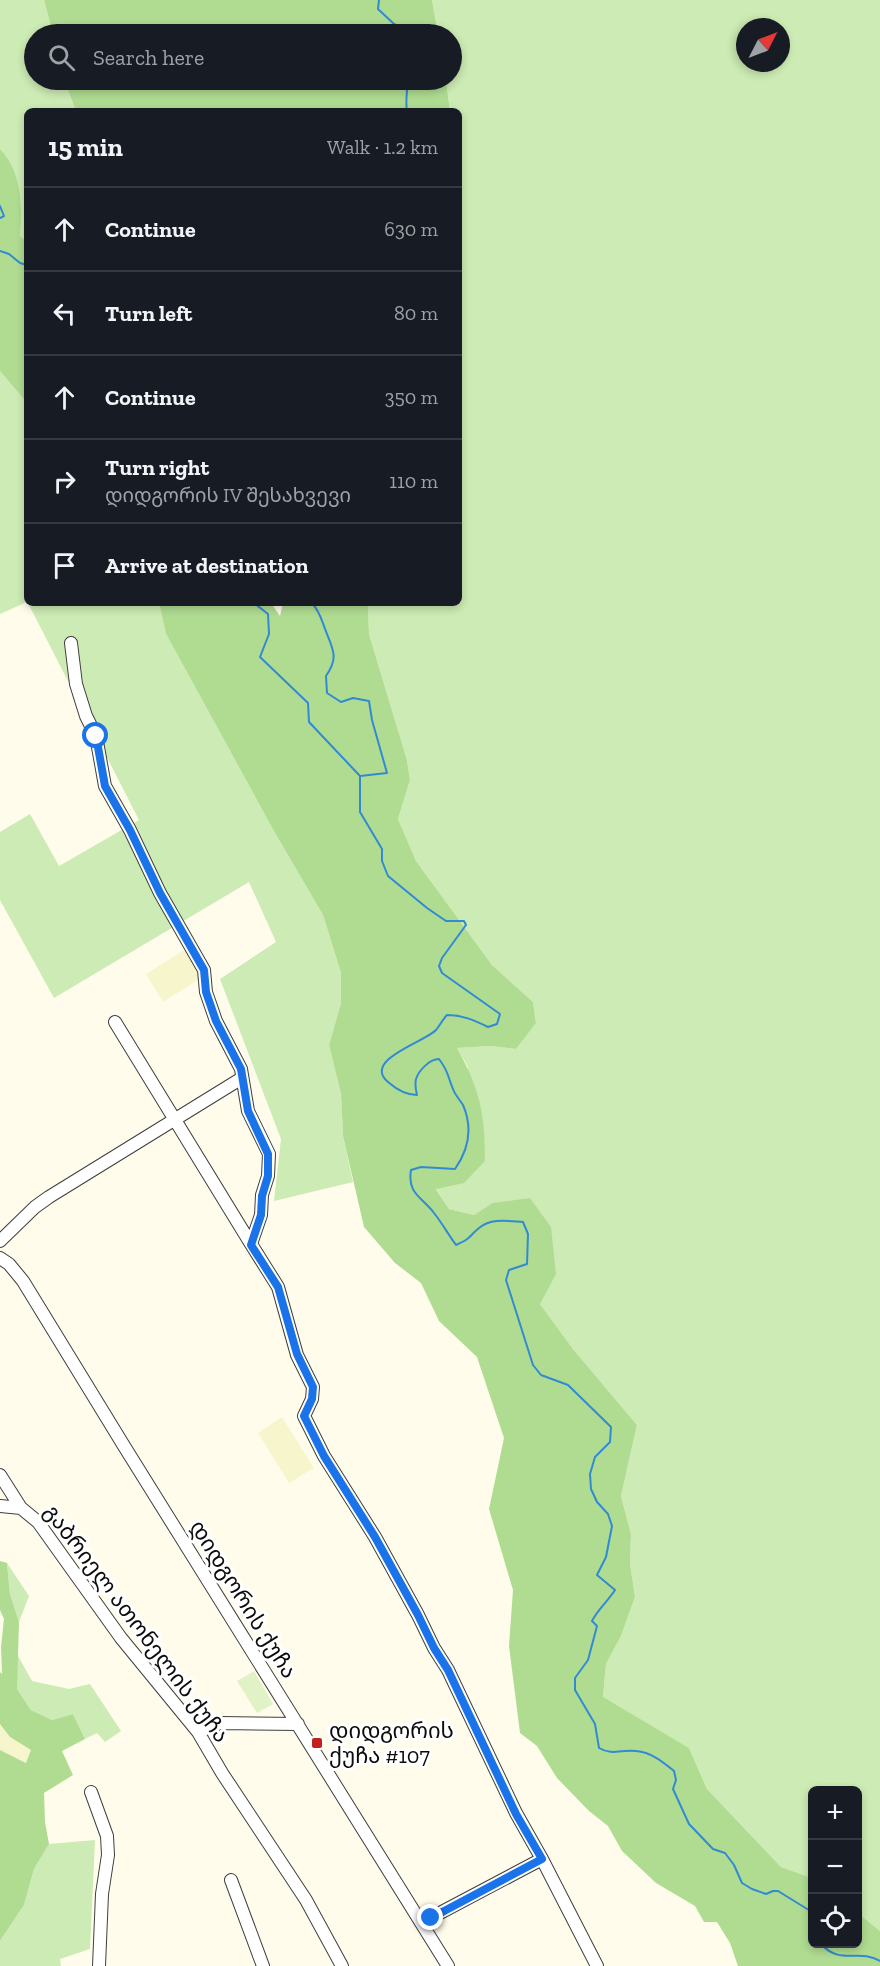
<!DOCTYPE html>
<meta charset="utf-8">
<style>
body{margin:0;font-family:"Zilla Slab","Noto Sans Georgian",serif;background:#20242c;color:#f1f3f6}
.controls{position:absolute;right:18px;bottom:18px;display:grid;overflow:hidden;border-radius:9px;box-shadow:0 3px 9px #0003}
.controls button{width:54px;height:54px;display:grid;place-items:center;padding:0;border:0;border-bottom:2px solid #363941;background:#171b24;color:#f1f3f6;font:30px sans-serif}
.compass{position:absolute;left:736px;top:18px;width:54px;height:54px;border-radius:50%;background:#171b24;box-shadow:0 3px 9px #0003;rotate:48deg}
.stop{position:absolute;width:18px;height:18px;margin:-14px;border:4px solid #1a73e8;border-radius:50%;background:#fff}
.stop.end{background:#1a73e8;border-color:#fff;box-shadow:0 2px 6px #0008}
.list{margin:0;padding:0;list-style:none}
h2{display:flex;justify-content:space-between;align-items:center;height:78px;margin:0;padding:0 24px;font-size:26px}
h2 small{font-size:20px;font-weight:400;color:#9ea1a6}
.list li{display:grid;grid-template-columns:39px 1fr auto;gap:18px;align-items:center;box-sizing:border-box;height:84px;padding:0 24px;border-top:2px solid #363941}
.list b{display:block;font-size:22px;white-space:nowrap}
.list p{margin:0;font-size:20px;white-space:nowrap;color:#9ea1a6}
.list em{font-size:20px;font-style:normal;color:#9ea1a6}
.icon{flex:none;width:33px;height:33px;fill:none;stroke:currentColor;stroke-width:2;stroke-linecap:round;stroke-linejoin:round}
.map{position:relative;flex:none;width:880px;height:1966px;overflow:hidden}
.search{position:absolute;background:#171b24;box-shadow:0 3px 9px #0003;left:24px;top:24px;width:438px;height:66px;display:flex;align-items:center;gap:15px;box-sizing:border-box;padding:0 21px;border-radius:33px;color:#9ea1a6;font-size:22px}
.panel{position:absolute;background:#171b24;box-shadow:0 3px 9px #0003;left:24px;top:108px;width:438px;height:498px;border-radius:9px}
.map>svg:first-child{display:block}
.farmland{fill:#f6f5cb}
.green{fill:#cdebb4;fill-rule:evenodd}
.forest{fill:#b0dc92}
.pitch{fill:#e0f2c6}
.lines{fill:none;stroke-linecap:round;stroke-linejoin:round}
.stream{stroke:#328ad3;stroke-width:2}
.minor-casing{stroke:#3f3f3f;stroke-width:14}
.minor{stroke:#fff;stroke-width:12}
.route{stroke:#1a73e8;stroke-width:8}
.poi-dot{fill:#c2201e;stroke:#fff;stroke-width:2}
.labels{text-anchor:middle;stroke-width:6;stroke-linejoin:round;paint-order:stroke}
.street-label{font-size:22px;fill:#0c0c0c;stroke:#fff}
.poi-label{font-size:22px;fill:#0c0c0c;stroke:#fff;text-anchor:start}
</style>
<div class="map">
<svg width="880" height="1966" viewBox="0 0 880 1966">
<rect width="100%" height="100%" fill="#fffcec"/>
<!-- farmland -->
<path class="farmland" d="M186 949 203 977 163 1002 146 974Z
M282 1417 314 1468 289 1483 258 1433Z
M0 1724 11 1737 31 1750 27 1763 0 1750Z"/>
<!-- green -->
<path class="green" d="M0 0H44L53 34H34V80H64L76 111H27V242L20 237C23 207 22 171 0 149Z
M432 0H880V1931L858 1913V1790H812V1878L781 1867 707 1789 689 1748 603 1698 606 1664 621 1636 635 1597 630 1563 631 1534 621 1496 637 1425 573 1349 540 1304 492 1203 474 1215 449 1209 436 1188 468 1067 457 1048 491 1046 516 1049 536 1022 533 1002 492 965 416 861 398 819 410 780 407 760 369 634 368 603H459V111H450L446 80H452V34H438ZM745 27H781V63H745Z
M0 371 27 403V602L0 614Z
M28 603H159L166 634 275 833 323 915 341 973V1003L329 1045 341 1094 343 1136 353 1182 274 1201 281 1139 220 979 276 942 249 882 54 998 0 900V832L30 814 59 866 139 820Z
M7 1563 29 1596 19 1622 10 1594Z
M17 1654 32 1681 69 1689 90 1684 121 1731 105 1742 97 1733 85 1739 73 1714 52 1720 31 1710 17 1689Z
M95 1840 90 1949 60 1959 61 1966H0V1941L24 1905 34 1869 49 1844Z"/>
<!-- forest -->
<path class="forest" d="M44 0H432L438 34H53Z
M64 80H446L450 111H76Z
M0 149C22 171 23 207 20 236L27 242V403L0 371Z
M159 603H271L280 616 283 603H368L369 634 407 760 410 780 398 819 416 861 492 965 533 1002 536 1023 516 1049 491 1046 457 1048C480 1089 485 1114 485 1161L464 1183 436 1189 449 1209 474 1215 492 1203 530 1198 551 1227 556 1274 540 1304 573 1349 637 1425 621 1496 631 1534 630 1563 635 1597 621 1636 606 1664 603 1697 689 1748 707 1789 781 1867 812 1878V1944H858V1913L880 1931V1966H738L730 1943 717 1922H704L695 1906 656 1883 622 1851 608 1826 589 1811 557 1778 537 1746 520 1733 509 1646 513 1590 489 1509 504 1438 477 1357 439 1321 421 1283 395 1263 364 1227 343 1136 341 1094 329 1045 341 1003V973L323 915 275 833 166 634Z
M0 1561 7 1563 10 1594 19 1622 17 1689 31 1710 52 1720 73 1714 85 1739 62 1751 73 1775 44 1793 45 1822 49 1844 34 1869 24 1905 0 1941V1750L26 1763 31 1750 10 1737 0 1724V1672L2 1674 1 1647 4 1619 0 1610Z"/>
<!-- pitch -->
<path class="pitch" d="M254 1671 273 1704 257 1713 237 1681Z"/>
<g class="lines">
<!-- stream -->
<path class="stream" d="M379 0 378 9 394 24 418 34
M407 111C405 100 408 91 407 80
M0 206 4 216 0 218
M0 251 9 254 20 263 27 265
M254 603 268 614 269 634 260 657 308 703 309 722 360 776
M312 603C321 613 322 622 327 634 334 651 338 659 326 676L327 693 341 702 353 698 369 701 372 720 387 773 360 776V812L382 849V861L388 876 427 908 446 921H464L466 925 442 958 439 966 442 973 500 1014 497 1024 488 1027C474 1020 462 1015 447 1015 443 1019 440 1025 436 1030 425 1042 362 1060 388 1082 396 1089 406 1095 417 1095 416 1091 415 1083 416 1079 419 1070 430 1059 439 1059 449 1072 447 1075 453 1089 455 1095 460 1100 463 1105 473 1128 469 1149 455 1169L421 1167 411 1170C407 1194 422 1197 434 1213 442 1223 448 1234 456 1245 472 1238 468 1237 479 1228 491 1218 508 1221 523 1222L528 1234 527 1264 509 1270 506 1280 533 1365 541 1375 568 1385 611 1427 610 1442 595 1457 590 1474 591 1489 597 1502 608 1514 612 1526 606 1557 597 1575 615 1590C608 1601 598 1609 592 1621L597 1626 588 1660 575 1678V1690L595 1724 599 1748C613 1756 621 1749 636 1751 651 1752 663 1762 674 1771L676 1780 673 1789 689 1824 713 1849 725 1853 734 1865 742 1883 752 1889 766 1894 773 1891H778L812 1912
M821 1944C841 1966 859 1948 880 1961"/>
<defs>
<path id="minor" d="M71 643 76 684 86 716 96 736 105 786 130 830 160 893 204 970 206 992 216 1021 241 1069 248 1111 269 1154 268 1176 262 1195 261 1215 251 1244 278 1287 297 1355 313 1387 312 1399 304 1416 324 1456 375 1537 418 1615 434 1648 448 1670 516 1813 542 1859 597 1966
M115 1022 251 1244
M0 1241 35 1207 49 1197 242 1078
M0 1258 9 1264 23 1281 124 1446 448 1966
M0 1475 21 1508
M0 1506 21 1508 38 1522 121 1638 198 1732 222 1773 306 1900 342 1966
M198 1732 220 1723 298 1724
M91 1792 107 1836 108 1855 102 1894 99 1966
M231 1880 263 1966
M421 1923 542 1859"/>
</defs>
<!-- minor casing -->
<use href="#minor" class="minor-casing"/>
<!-- minor -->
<use href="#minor" class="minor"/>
</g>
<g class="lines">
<!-- route -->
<path class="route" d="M96 736 105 786 130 830 160 893 204 970 206 992 216 1021 241 1069 248 1111 268 1154V1176L262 1196 261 1215 251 1245 278 1287 297 1354 313 1387 312 1399 304 1416 324 1456 375 1537 418 1615 434 1648 448 1670 516 1814 542 1859 431 1918"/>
</g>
<!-- markers -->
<rect class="poi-dot" x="311" y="1737" width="12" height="12" rx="3"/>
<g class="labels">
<!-- street labels -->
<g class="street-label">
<text transform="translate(244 1599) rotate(58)" y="8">დიდგორის ქუჩა</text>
<text transform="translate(137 1623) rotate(53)" y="8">გაბრიელ ათონელის ქუჩა</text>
</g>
<!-- poi labels -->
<g class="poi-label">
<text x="329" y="1738">დიდგორის<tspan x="329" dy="25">ქუჩა #107</tspan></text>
</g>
</g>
</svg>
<div class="controls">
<button>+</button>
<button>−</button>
<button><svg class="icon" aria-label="locate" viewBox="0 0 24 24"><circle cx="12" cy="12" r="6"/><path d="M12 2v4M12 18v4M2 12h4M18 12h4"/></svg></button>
</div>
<svg class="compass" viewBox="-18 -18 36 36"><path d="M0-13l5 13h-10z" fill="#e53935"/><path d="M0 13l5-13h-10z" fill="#9ea1a6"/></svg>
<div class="stop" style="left:96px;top:736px"></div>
<div class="stop end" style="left:431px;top:1918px"></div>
<div class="search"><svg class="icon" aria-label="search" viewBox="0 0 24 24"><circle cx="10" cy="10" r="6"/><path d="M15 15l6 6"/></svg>Search here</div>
<section class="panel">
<h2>15 min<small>Walk · 1.2 km</small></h2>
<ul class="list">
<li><svg class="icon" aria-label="ahead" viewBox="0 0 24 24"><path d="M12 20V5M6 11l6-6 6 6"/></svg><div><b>Continue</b></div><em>630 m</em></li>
<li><svg class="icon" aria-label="left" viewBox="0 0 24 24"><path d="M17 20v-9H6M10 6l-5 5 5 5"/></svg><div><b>Turn left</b></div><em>80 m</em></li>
<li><svg class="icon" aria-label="ahead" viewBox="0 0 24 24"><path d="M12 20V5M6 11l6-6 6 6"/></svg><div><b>Continue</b></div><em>350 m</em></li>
<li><svg class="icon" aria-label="right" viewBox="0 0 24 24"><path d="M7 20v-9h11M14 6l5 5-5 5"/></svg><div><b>Turn right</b><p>დიდგორის IV შესახვევი</p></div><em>110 m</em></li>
<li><svg class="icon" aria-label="arrive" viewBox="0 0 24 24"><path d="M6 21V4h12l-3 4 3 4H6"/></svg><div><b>Arrive at destination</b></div></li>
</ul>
</section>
</div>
